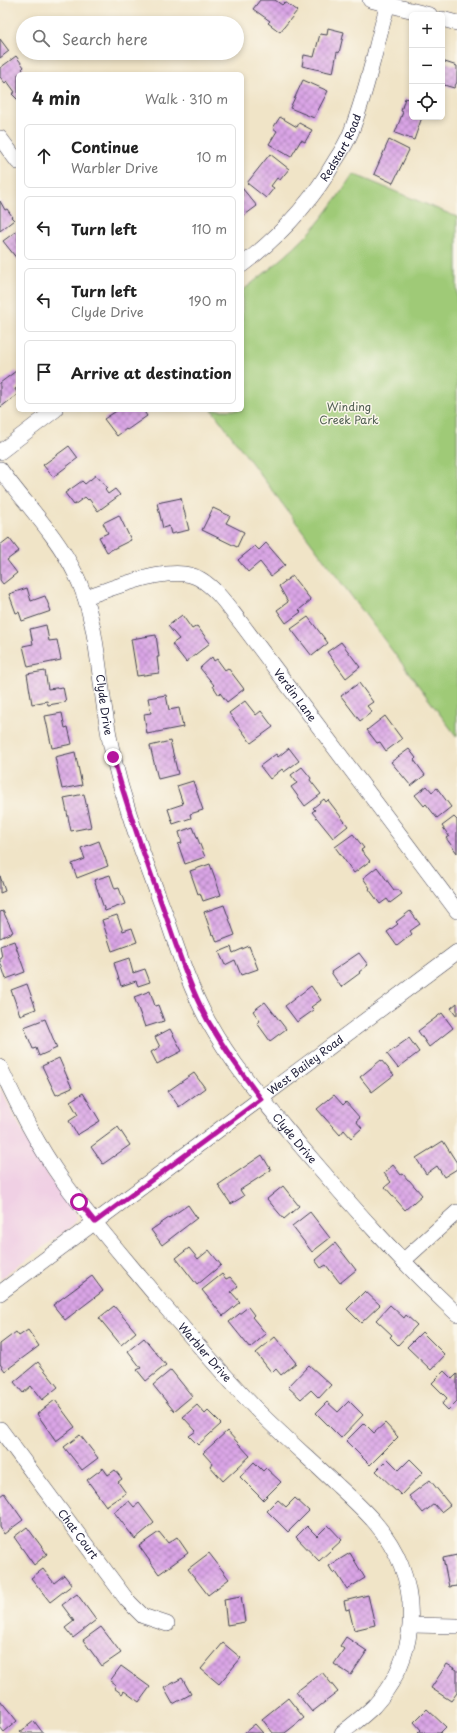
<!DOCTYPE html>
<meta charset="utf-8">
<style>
body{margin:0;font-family:"Playpen Sans",sans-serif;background:#f6f6f6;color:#222}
.controls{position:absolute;right:12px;top:12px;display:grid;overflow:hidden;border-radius:6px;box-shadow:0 2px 6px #0003}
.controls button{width:36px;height:36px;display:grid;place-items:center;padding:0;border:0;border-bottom:1px solid #e0e0e0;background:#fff;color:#222;font:20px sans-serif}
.stop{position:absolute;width:12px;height:12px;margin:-9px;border:3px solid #b5179e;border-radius:50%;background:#fff}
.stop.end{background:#b5179e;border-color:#fff;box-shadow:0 1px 4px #0008}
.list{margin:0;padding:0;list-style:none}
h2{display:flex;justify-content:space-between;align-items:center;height:52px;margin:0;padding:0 16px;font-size:17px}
h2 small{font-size:13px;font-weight:400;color:#767676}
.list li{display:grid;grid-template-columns:26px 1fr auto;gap:12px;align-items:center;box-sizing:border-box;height:64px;margin:0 8px 8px;padding:0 8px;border:1px solid #e0e0e0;border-radius:6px}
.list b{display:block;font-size:15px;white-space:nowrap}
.list p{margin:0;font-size:13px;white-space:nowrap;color:#767676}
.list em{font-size:13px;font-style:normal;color:#767676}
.icon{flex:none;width:22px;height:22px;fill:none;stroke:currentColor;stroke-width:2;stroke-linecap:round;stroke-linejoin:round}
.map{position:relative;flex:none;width:457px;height:1733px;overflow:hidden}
.search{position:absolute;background:#fff;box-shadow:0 2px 6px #0003;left:16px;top:16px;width:228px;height:44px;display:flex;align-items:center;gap:10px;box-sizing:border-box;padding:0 14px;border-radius:22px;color:#767676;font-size:15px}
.panel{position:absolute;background:#fff;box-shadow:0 2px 6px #0003;left:16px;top:72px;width:228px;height:340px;border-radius:6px}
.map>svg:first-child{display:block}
.built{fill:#f0d0e4}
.green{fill:#9fca77;stroke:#607659}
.building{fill:url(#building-cross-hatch)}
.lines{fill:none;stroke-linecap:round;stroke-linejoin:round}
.street-casing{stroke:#413f50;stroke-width:16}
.street{stroke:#fff;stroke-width:15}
.route{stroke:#b5179e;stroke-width:5}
.labels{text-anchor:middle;stroke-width:3;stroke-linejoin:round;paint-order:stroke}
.street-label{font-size:11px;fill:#22223b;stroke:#fbf7ec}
.park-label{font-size:11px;fill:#4e5d50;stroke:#fbf7ec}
</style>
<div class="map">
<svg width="457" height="1733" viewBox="0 0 457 1733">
<defs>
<pattern id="building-cross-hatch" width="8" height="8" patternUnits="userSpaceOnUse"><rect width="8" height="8" fill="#daa5e6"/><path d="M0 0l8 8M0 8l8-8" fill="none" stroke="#b086bc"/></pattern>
</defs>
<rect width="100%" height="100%" fill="#fbf7ec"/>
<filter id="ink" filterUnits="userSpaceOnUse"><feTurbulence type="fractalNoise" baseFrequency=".025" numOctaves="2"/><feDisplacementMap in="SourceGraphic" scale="8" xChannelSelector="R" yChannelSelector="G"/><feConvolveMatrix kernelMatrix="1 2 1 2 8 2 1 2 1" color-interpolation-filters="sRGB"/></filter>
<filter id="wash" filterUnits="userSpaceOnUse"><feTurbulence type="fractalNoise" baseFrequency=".012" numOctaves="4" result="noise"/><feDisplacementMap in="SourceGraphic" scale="16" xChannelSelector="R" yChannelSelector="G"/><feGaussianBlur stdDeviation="0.9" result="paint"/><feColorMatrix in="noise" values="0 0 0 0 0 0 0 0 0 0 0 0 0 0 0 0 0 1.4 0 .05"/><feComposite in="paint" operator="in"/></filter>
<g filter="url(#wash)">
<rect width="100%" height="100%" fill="#f0e4c7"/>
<!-- built -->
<path class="built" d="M0 1088 28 1142 49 1177 73 1209 77 1219 71 1227 0 1279Z"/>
<!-- green -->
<path class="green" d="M353 174 457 217V737L212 410H242V291C266 272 290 254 311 231 327 213 340 194 353 174Z"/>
<g id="blocks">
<!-- building -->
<path class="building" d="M260 0H275L282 5 285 2 297 11 280 32 268 23 270 21 253 9Z
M328 28 344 32 339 53 337 52 333 73 302 66 304 55 314 57 320 34 327 35Z
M0 39 9 51 0 58Z
M16 56 24 67 22 69 26 74H18V100L12 94 15 92 7 81 5 83 0 77V68Z
M442 61 457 66V82L454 88 444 85V83H442Z
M303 80 328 91 314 118 290 108Z
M405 98 412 100V117H422L414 140 395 133 403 112 401 111Z
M280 117 297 127 299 123 312 130 305 142 301 140 291 157 269 144 277 131 273 128Z
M389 140 409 150 393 183 374 174Z
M270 154 289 169 280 180 277 178 271 186 274 188 266 198 247 183Z
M242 188 257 206 242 217Z
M0 201 5 210 7 209 12 216 11 217 14 220 0 231Z
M18 230V260L3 241Z
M16 371 18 374V387L15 389 18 394 1 407 0 405V383Z
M118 410H143L147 416 127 430 126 429 117 436 104 419Z
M69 446 78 458 53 477 43 465Z
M96 475 107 488 105 490 108 494 115 489 120 495 98 511 89 499 88 500 85 497 74 505 65 493 82 481 85 484Z
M181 498 189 530 171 534 169 526 163 528 157 503Z
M213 508 230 516 226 523 244 532 237 547 202 530Z
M119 515 131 540 107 552 99 537 108 533 103 523Z
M9 538 19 551 7 560 17 573 3 584 0 580V545Z
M266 543 285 565 271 576 260 562 248 572 238 560 255 546 259 550Z
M292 576 311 600 299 610 301 612 286 623 277 610 288 602 279 586Z
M27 588 31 601 45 596 51 611 22 621 19 612 16 613 9 594Z
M182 615 192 629 197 626 210 643 186 662 172 644 179 639 168 626Z
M308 617 328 643 312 656 291 629Z
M46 625 49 641 57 640 61 660 28 667 23 646 33 644 30 629Z
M156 635 159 657H157L159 673 137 676 131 639Z
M341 642 360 667 346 678 327 652Z
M212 657 214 661 217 659 225 670 228 668 244 689 227 702 220 693 219 695 213 686 214 685 200 668Z
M45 671 48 689 63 687 66 702 48 705 47 701 32 704 27 674Z
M359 683 373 702 367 706 372 712 360 721 341 696Z
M166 695 169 710 179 708 183 727 147 734 144 714 151 713 148 698Z
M245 701 256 715 261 711 273 727 251 743 229 713Z
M62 713 65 728 68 727 72 744 52 748 45 716Z
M385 716 402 739 386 751 380 742 377 743 367 730Z
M170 741 178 774 158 779 150 746Z
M289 748 299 761 284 772 282 769 270 779 260 766 276 754 278 757Z
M409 749 416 758 414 760 425 775 411 786 391 762Z
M75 752 82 785 62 789 55 757Z
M302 767 311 778 310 780 321 794 305 806 291 787 297 783 291 775Z
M193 781 203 810 190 814 191 818 173 824 168 809 183 804 177 786Z
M427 786 432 792 437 788 451 807 437 818 426 804 424 806 415 795Z
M84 794 91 827 71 831 64 798Z
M324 799 326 802 328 800 348 826 333 838 312 812 315 810 313 808Z
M454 817 457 820V853L446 838 449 836 442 826Z
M193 827 205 857 185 864 178 844 182 843 179 832Z
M353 834 364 848 361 850 370 861 354 873 335 847Z
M99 841 108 866 77 878 72 864 85 859 81 848Z
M210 864 221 895 203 901 200 893 198 894 190 871Z
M377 867 394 890H399L402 894 390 903 387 899 380 904 369 889 370 888 363 878Z
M110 875 115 889 119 888 125 904 105 911 94 880Z
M0 876 5 891 0 893Z
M224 905 235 935 217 942 214 934 212 935 204 912Z
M3 911 13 932 0 938V912Z
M410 911 420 924 410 931 412 934 397 946 387 932 398 924 396 922Z
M117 915 123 931 132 928 137 942 112 951 102 920Z
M14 941 25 972 6 979 0 961V959L2 958 0 946Z
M249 946 258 969 241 975 235 960 225 965 219 952 231 947 233 953Z
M359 953 368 965 359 972 360 973 341 987 331 972Z
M129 958 133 973 145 969 150 982 138 986 136 981 121 986 114 963Z
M27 984 36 1009 20 1015 11 990Z
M311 986 321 1000 311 1007 314 1010 297 1022 285 1006Z
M150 991 155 1006 158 1005 164 1021 145 1027 134 997Z
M265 1002 286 1029 270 1041 257 1023 260 1021 253 1011Z
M457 1003V1016L451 1008Z
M442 1013 453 1028 429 1047 418 1031Z
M45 1019 57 1048 39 1056 36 1048 33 1049 24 1027Z
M170 1029 182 1051 157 1064 151 1052 160 1047 155 1037Z
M409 1038 419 1052 398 1068 387 1054Z
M59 1058 72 1088 56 1095 42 1066Z
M381 1060 394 1075 372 1092 360 1077Z
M194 1073 205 1088 179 1107 168 1091Z
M83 1093 100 1121 77 1135 69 1121 78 1115 70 1101Z
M334 1095 343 1105 346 1102 360 1118 356 1121 362 1128 351 1138 344 1130 340 1135 317 1109Z
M118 1127 130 1145 103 1164 91 1147Z
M443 1141 457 1163V1169L444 1177 437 1166 426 1174 416 1158Z
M262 1155 271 1170 240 1190 244 1196 231 1204 218 1185Z
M393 1165 401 1175 403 1174 408 1180H409L422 1195 405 1210 385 1187 391 1182 384 1173Z
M283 1186 299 1206 284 1219 267 1199Z
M188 1205 197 1218 162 1245 151 1230Z
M310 1212 330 1238 312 1252 292 1226Z
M335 1243 356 1270 340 1283 326 1265 321 1268 315 1260Z
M189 1248 198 1259 209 1250 221 1265 197 1285 176 1258Z
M222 1274 226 1279 230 1277 238 1286 231 1292 240 1302 223 1316 202 1290Z
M92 1276 103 1291 65 1320 53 1305Z
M365 1291 380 1305 361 1323 347 1309Z
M390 1305 404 1318 406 1315 417 1325 398 1345 390 1337 392 1335 376 1320Z
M114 1306 136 1332 121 1345 99 1318Z
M248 1307 254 1315 252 1317 266 1334 250 1348 229 1322Z
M28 1330 39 1346 5 1371 0 1364V1344L16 1332 19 1336Z
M422 1332 445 1355 431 1370 407 1347Z
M275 1337 296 1363 281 1375 276 1369 272 1373 256 1353Z
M144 1338 166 1365 146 1381 137 1370 141 1368 128 1351Z
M38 1362 58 1387 42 1400 31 1386 23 1393 14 1382Z
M309 1365 331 1385 319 1398 311 1390 301 1399 288 1387Z
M171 1370 192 1396 174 1411 153 1385Z
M444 1371 452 1379 457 1374V1401L448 1410 442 1404 447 1398 432 1383Z
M55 1400 75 1427 56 1441 37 1414Z
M349 1401 363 1415 341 1438 316 1413 327 1402 338 1412Z
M197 1405 205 1414 208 1411 221 1424 198 1445 189 1436 196 1431 183 1417Z
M364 1423 374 1433 385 1423 398 1437 370 1465 346 1441Z
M227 1431 250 1456 223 1481 210 1466 212 1463 203 1453Z
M80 1435 98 1458 82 1470 64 1447Z
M388 1459 399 1470 410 1459 423 1472 401 1495 376 1471Z
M254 1462 263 1471 266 1468 281 1482 263 1500 240 1477Z
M103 1468 108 1475 115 1470 122 1479 118 1482 126 1493 106 1506 87 1480Z
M430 1480 450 1505 441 1512 434 1504 423 1513 409 1496Z
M4 1493 23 1520 4 1534 0 1527V1496Z
M295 1498 309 1511 288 1532 267 1511 278 1500 286 1507Z
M129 1501 134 1507 139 1503 154 1523 135 1539 114 1512Z
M328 1525 342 1540 319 1561 296 1537 307 1526 317 1536Z
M27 1527 47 1554 34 1565 14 1537Z
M159 1532 168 1543 177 1537 188 1553 159 1574 139 1546Z
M209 1553 229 1579 208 1595 188 1569Z
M350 1553 365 1578 347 1589 336 1572 334 1574 329 1566Z
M457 1555V1586L449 1587 443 1558Z
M43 1569 54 1583 64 1575 72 1585 50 1602 31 1578Z
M77 1594 96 1620 73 1638 65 1628 74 1621 62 1605Z
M368 1595 375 1625 354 1630 349 1609 346 1610 344 1601Z
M241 1596 245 1622 227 1625 224 1599Z
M101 1627 121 1653 102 1666 83 1640Z
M346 1637 367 1651 351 1675 334 1664 344 1649 340 1646Z
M223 1643 241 1658 219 1684 201 1669Z
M447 1664 457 1670V1693L451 1701 431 1688Z
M121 1666 150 1687 139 1702 124 1691 122 1694 114 1688 116 1685 110 1681Z
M322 1672 338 1692 312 1712 296 1692Z
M182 1678 191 1694 173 1704 164 1688Z
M288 1698 304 1718 285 1733H273L262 1719Z
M0 1700 17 1721 4 1732 0 1727Z
M427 1709 446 1727 440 1733H418L421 1730 414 1722Z
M34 1721 43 1733H21L20 1732Z
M255 1724 263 1733H244Z"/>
</g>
</g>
<g filter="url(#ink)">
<use href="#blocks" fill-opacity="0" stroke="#413f50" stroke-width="1"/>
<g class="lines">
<defs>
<g id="street">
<path d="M370 0 430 15"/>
<path d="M442 19 457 23"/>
<path d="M0 138 18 162"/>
<path id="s1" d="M242 265C280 236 311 203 335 161 341 152 347 142 351 132 368 89 376 44 389 0"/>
<path d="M0 452 55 410"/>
<path id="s2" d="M0 469C25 504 56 534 75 573 96 615 98 666 105 712 110 747 118 780 129 813 140 848 153 882 166 916 178 951 190 988 208 1021 233 1066 266 1104 299 1144 349 1203 400 1261 457 1314"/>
<path id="s3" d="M85 597C113 589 173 562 200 579 217 589 229 608 241 623L457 911"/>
<path id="s4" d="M0 1067C18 1106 37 1145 63 1181 93 1223 128 1262 161 1302 193 1339 225 1377 259 1412 284 1437 311 1460 336 1484 362 1508 388 1531 401 1565 420 1615 410 1666 374 1706 364 1716 353 1724 342 1733"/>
<path d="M403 1261 457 1212"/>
<path id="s5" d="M0 1293 457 952"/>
<path id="s6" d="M0 1429 127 1600 143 1616 167 1624"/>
<path d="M411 1625 457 1626"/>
</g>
</defs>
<!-- street casing -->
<use href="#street" class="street-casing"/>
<!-- street -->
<use href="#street" class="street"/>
</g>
</g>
<g class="lines" filter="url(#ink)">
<!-- route -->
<path class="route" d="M79 1202 95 1222 261 1099C242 1074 224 1048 208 1021 190 988 178 951 166 916 147 864 128 811 113 757"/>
</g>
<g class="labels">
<!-- street labels -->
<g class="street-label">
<text dy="4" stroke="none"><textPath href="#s1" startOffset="155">Redstart Road</textPath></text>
<text dy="4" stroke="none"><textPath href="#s3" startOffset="270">Verdin Lane</textPath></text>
<text dy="4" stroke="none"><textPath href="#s2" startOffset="264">Clyde Drive</textPath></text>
<text dy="4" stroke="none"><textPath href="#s5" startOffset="381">West Bailey Road</textPath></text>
<text dy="4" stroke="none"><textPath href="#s2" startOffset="744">Clyde Drive</textPath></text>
<text dy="4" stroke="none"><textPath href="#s4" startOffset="353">Warbler Drive</textPath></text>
<text dy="4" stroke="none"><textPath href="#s6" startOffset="131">Chat Court</textPath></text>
</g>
<!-- park labels -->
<g class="park-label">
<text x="349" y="411">Winding<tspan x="349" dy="13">Creek Park</tspan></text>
</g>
</g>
</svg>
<div class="controls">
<button>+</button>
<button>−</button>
<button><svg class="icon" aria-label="locate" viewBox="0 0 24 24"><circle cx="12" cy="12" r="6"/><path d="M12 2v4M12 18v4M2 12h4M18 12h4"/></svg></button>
</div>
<div class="stop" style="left:79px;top:1202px"></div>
<div class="stop end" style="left:113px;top:757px"></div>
<div class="search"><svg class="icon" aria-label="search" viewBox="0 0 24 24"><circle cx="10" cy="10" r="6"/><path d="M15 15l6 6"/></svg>Search here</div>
<section class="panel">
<h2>4 min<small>Walk · 310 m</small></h2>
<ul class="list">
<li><svg class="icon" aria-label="ahead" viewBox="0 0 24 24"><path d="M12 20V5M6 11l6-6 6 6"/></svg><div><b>Continue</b><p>Warbler Drive</p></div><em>10 m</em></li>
<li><svg class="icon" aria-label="left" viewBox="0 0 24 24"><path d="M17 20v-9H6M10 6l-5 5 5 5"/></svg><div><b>Turn left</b></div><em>110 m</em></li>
<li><svg class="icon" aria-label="left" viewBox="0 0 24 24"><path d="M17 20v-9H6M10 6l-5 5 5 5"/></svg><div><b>Turn left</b><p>Clyde Drive</p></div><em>190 m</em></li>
<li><svg class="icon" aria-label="arrive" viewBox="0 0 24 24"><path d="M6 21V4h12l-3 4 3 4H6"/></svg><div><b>Arrive at destination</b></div></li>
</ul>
</section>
</div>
